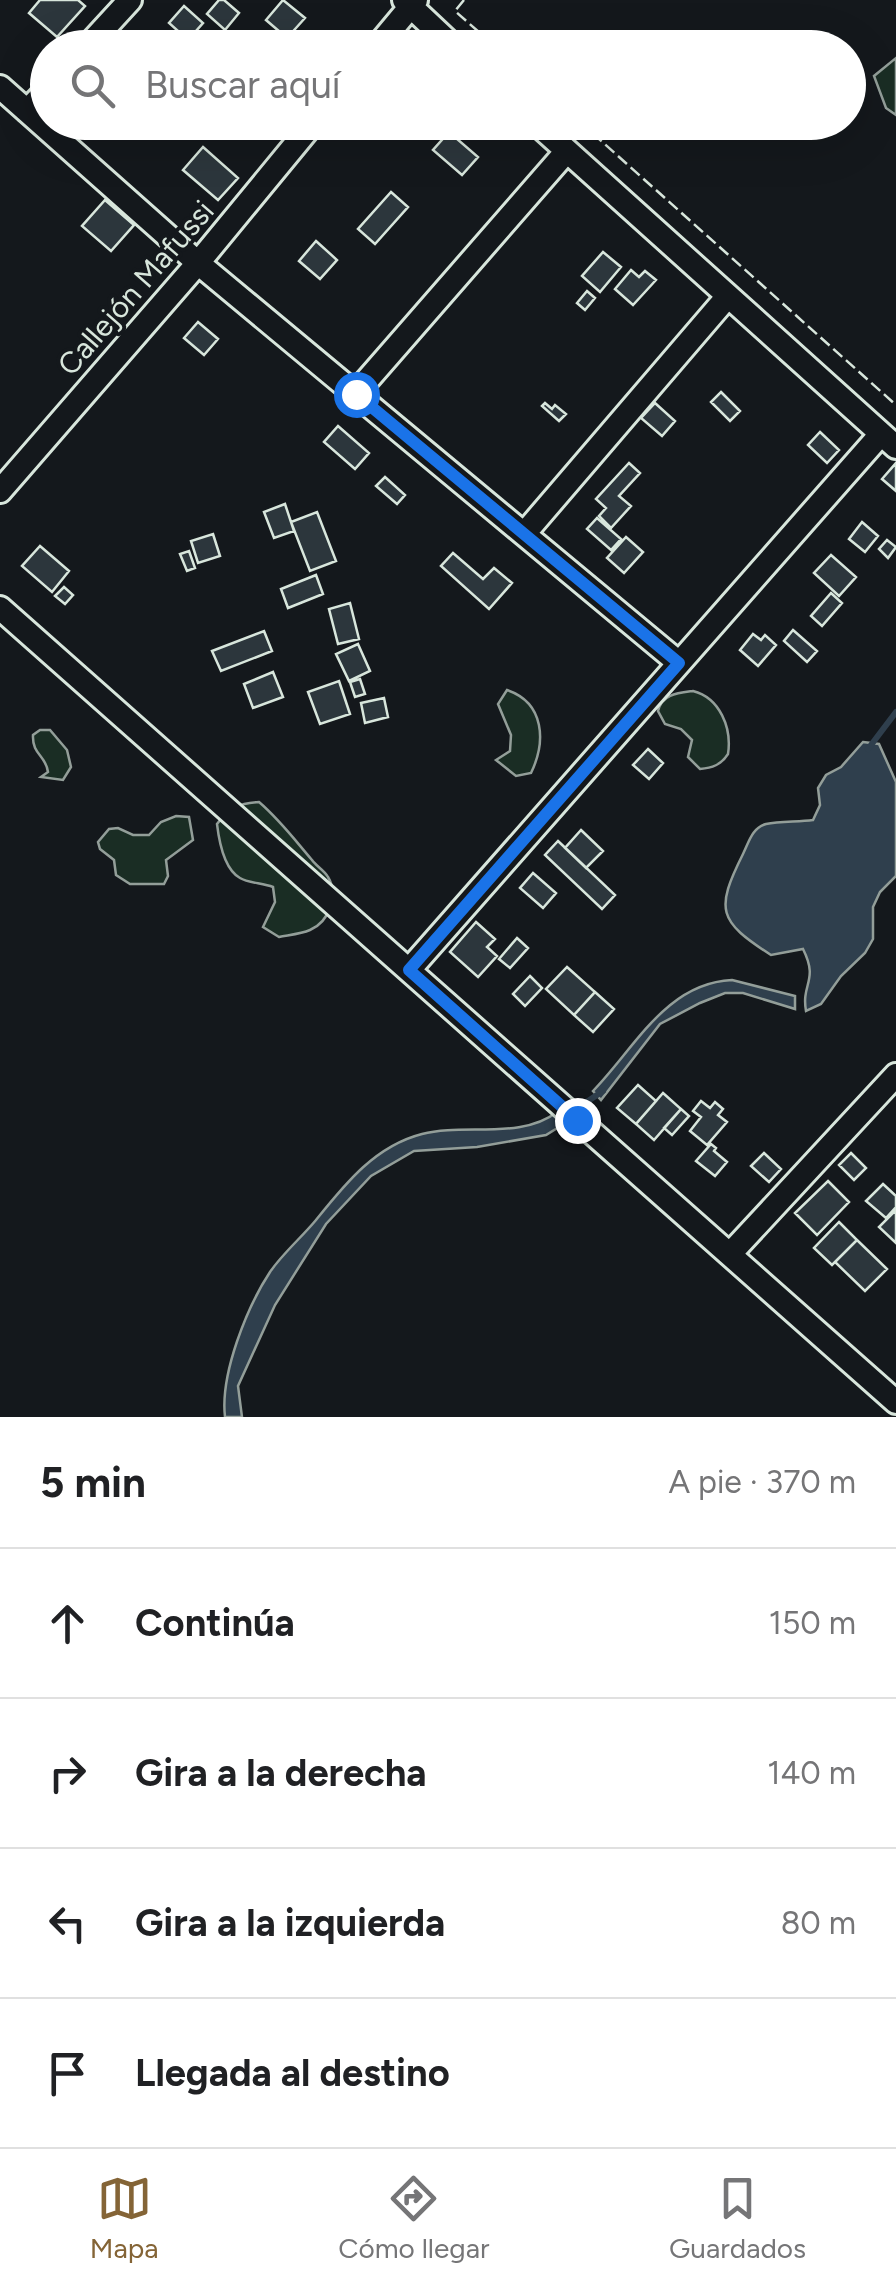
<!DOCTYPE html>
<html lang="es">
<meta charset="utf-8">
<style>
body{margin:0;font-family:Figtree,sans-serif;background:#f6f6f6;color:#202124}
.stop{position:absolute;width:30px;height:30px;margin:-22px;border:8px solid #1a73e8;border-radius:50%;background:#fff}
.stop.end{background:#1a73e8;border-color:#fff;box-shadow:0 2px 10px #0008}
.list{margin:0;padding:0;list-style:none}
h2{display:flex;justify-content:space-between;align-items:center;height:130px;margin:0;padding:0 40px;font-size:42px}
h2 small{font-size:32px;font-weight:400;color:#757577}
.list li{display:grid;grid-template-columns:65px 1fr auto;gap:30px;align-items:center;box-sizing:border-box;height:150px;padding:0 40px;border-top:2px solid #e0e0e0}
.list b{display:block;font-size:38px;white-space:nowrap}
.list em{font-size:32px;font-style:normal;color:#757577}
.icon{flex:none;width:55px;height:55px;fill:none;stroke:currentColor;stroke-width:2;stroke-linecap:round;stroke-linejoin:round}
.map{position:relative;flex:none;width:896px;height:1417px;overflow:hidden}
.search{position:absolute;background:#fff;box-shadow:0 10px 40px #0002;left:30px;right:30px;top:30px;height:110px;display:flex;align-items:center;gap:25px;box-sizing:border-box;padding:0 35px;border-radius:55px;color:#757577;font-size:38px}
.sheet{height:730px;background:#fff}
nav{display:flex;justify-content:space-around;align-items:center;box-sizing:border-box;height:140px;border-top:2px solid #e0e0e0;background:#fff;font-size:28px;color:#757577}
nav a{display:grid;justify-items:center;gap:5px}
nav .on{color:#846436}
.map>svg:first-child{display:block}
.green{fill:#1a2d24;stroke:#939e99;stroke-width:2.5}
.water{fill:#2f3f4d;stroke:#939e99;stroke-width:2.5}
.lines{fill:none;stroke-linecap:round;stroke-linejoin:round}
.stream{stroke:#2f3f4d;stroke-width:6}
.building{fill:#2c363c;stroke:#d8e6dc;stroke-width:2.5}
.minor-casing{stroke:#d8e6dc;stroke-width:28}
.minor{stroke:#14181c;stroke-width:22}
.fence{stroke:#d8e6dc;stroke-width:2.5;stroke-dasharray:12 5;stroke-linecap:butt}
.route{stroke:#1a73e8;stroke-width:12}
.labels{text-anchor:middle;stroke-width:8;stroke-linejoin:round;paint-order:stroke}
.street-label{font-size:30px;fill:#d8e6dc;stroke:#14181c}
</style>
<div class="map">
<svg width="896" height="1417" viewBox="0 0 896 1417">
<rect width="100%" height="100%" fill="#14181c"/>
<!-- green -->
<path class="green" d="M896 58V115L886 108 874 76Z
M507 690C545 703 546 742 531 773L516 776 496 760 510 751 511 735 498 704Z
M693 691C720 698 732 728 728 754 721 765 712 768 700 769L688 757 692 740 681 729 665 724 658 711C662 694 678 693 693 691Z
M40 730H50L67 750 71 767 63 780 41 777 48 772C46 755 32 755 33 735Z
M259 802C280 820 294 839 312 860 316 866 324 870 328 877 339 895 329 922 310 930 301 934 289 935 279 937L263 927 275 902 273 887C263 883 248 883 240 878 224 869 219 841 217 824 229 808 239 803 259 802Z
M176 816 189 817 193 840 166 860 168 876 164 884H130L116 875 114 860 100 849 98 842 109 829 118 828 133 835H149L161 822Z"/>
<!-- water -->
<path class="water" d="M863 742 879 744 896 782V876L880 892 873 907V939L865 953 841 976 821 1004 806 1011C801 983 819 981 803 949L771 955C718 921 715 910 743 854 749 842 752 828 766 824 780 821 798 822 813 820L820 805 818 788 826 775 841 767Z
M732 980 795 996V1009L743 993H725L700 1003 660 1024 601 1100 593 1091C635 1048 666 983 732 980Z
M557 1112 567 1122 546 1135 477 1147 414 1151 371 1176 326 1224 275 1305 238 1386 242 1417H225C220 1374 247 1307 270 1272 283 1253 302 1237 316 1220 345 1184 375 1146 422 1134 464 1123 521 1140 557 1112Z"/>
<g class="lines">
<!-- stream -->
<path class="stream" d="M868 749 896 712
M576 1109 603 1091"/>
</g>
<!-- building -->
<path class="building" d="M40 0H78L85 6 57 37 29 13Z
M219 0H224L239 13 225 30 207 14Z
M283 0 305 18 287 38 266 20Z
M184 6 203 23 188 40 169 23Z
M449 132 478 157 462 175 433 150Z
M203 147 238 178 218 200 183 170Z
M391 192 408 207 375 244 358 229Z
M105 200 134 225 111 251 82 226Z
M316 241 337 260 320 279 299 261Z
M603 252 621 267 600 292 582 276Z
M631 270 639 277 645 271 656 280 633 305 615 289Z
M587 291 595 298 585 310 577 303Z
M198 322 218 339 204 355 184 338Z
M721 392 740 411 730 421 711 402Z
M545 403 552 409 555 405 566 414 559 421 542 406Z
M655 403 675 421 662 436 641 418Z
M338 426 369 453 355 469 324 442Z
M820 432 839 450 827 463 808 445Z
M629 463 640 473 619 496 631 506 611 528 599 516 606 508 596 499Z
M896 463V491L882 479Z
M385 477 405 495 397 504 376 486Z
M285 504 294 531 274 538 264 512Z
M317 512 336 561 310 571 291 522Z
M597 518 621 539 611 550 587 529Z
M862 522 878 536 865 552 849 539Z
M213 534 220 556 198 563 191 541Z
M626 537 643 552 624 573 607 558Z
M887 540 896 547 888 558 879 549Z
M40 546 69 571 52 592 22 566Z
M189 551 195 568 187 571 180 554Z
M453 553 483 579 494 568 512 583 489 609 441 566Z
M831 555 856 577 839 596 814 573Z
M316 575 323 594 288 608 281 589Z
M64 587 73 595 65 604 55 596Z
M831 593 842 603 822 626 811 616Z
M350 603 359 639 338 644 329 609Z
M793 630 817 651 807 662 784 641Z
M264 631 272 651 221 671 212 651Z
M753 634 761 640 765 635 776 645 758 666 740 650Z
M358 644 370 671 349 681 336 654Z
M273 672 283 697 253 708 244 684Z
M360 679 365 694 355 697 350 682Z
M339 681 350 714 320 724 308 692Z
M384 698 388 717 365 723 361 703Z
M648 749 663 763 649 779 633 765Z
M581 830 603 851 586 868 565 848Z
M558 841 615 895 602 909 545 855Z
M533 873 556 893 543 908 520 888Z
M476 922 495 939 487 947 497 956 478 977 450 952Z
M517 938 528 948 510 968 499 959Z
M567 967 595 992 574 1015 546 989Z
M530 976 542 988 525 1006 513 994Z
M595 992 614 1009 593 1032 574 1015Z
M638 1085 656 1101 636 1124 617 1108Z
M663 1093 681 1109 654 1140 636 1124Z
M701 1101 710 1108 715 1102 723 1109 718 1115 727 1122 707 1145 690 1131 701 1117 693 1111Z
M681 1109 689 1116 672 1135 664 1128Z
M711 1144 716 1148 714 1151 727 1162 715 1176 696 1161Z
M764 1153 781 1169 769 1182 751 1166Z
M851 1153 866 1168 854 1180 839 1165Z
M828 1181 849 1202 817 1235 795 1213Z
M883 1184 896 1196V1207L886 1218 866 1201Z
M896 1210V1243L879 1227Z
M839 1222 857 1240 832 1265 814 1248Z
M857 1240 887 1269 865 1291 835 1262Z"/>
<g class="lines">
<defs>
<path id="minor" d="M404 0 455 48
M86 48 130 0
M376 48 416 0
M0 87 198 263 679 663
M27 111 48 89
M535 122 896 447
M355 394 566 152
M0 491 198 263 314 122
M524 534 728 296
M0 608 896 1402
M409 970 881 434
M730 1254 896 1075"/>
</defs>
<!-- minor casing -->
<use href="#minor" class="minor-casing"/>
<!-- minor -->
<use href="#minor" class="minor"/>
<!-- fence -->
<path class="fence" d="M464 0 455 11 497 48
M580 122 896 405"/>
</g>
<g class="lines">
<!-- route -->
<path class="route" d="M356 394 679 663 409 970 577 1120"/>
</g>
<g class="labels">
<!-- street labels -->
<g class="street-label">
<text transform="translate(136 288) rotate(-49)" y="10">Callejón Mafussi</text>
</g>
</g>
</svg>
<div class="stop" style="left:356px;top:394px"></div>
<div class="stop end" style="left:577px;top:1120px"></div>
<div class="search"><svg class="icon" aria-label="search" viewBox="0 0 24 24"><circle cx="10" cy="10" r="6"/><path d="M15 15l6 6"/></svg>Buscar aquí</div>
</div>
<section class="sheet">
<h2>5 min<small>A pie · 370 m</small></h2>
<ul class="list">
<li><svg class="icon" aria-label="ahead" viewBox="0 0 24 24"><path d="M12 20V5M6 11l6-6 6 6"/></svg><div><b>Continúa</b></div><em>150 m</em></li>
<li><svg class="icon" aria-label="right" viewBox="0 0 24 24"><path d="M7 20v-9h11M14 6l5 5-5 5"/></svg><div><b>Gira a la derecha</b></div><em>140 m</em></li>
<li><svg class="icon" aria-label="left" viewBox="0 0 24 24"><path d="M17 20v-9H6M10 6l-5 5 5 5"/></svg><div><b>Gira a la izquierda</b></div><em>80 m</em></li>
<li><svg class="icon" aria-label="arrive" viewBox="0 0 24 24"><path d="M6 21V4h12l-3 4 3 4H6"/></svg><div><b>Llegada al destino</b></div></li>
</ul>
</section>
<nav>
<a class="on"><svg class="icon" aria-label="map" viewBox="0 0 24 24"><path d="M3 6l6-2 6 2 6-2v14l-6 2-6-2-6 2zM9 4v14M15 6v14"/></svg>Mapa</a>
<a><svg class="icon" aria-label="directions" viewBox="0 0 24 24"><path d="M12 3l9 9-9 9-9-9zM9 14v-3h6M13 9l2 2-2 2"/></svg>Cómo llegar</a>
<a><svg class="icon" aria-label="saved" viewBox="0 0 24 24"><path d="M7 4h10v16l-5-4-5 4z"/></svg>Guardados</a>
</nav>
